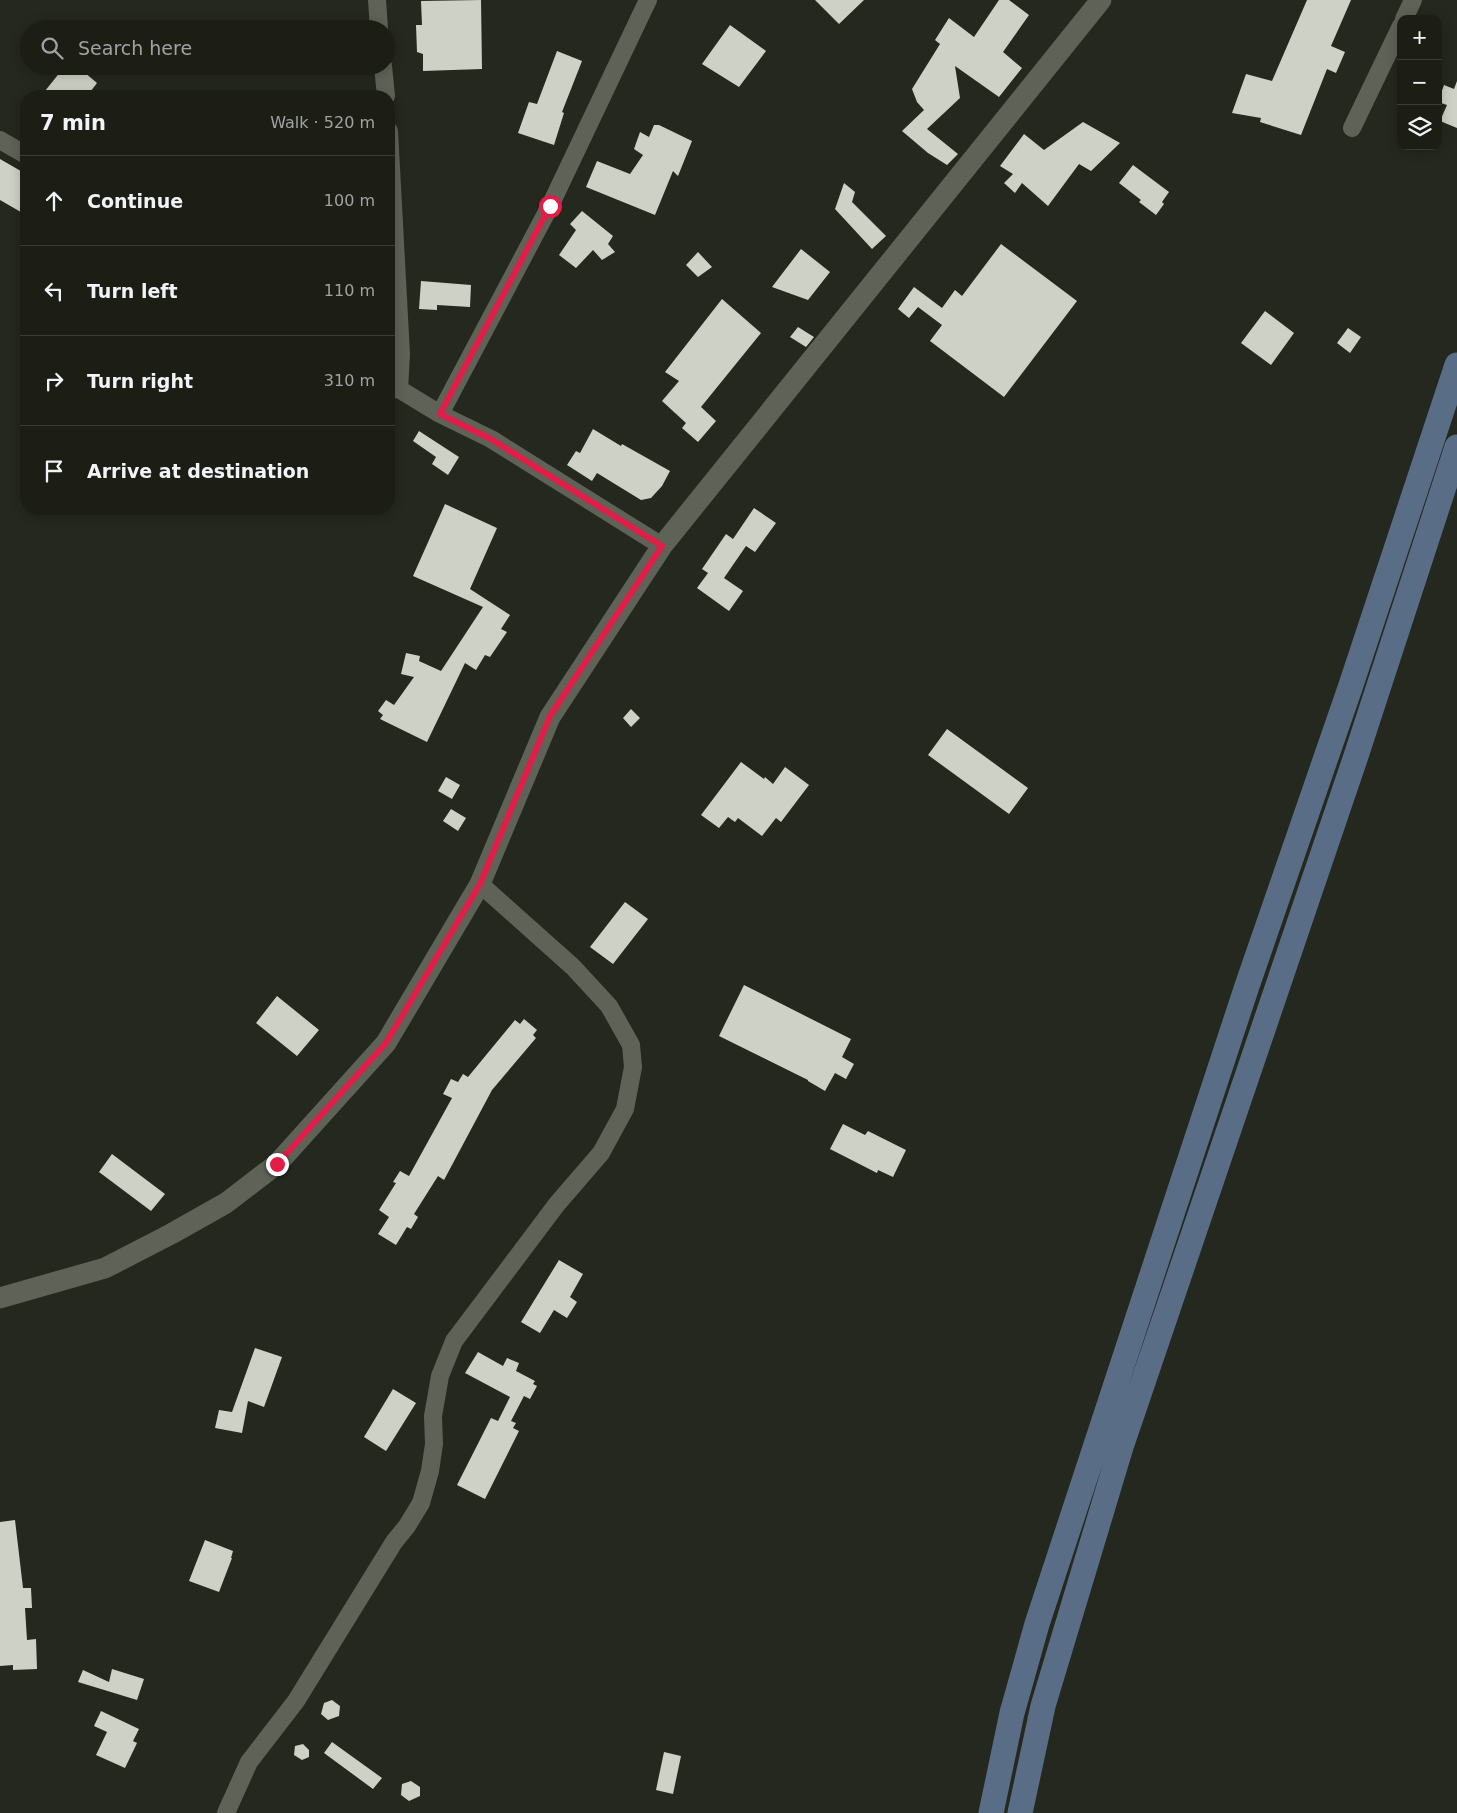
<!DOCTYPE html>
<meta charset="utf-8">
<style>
body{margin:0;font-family:"DejaVu Sans",sans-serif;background:#25271f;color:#f1f3f6}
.controls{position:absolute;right:15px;top:15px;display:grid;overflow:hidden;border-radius:10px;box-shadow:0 2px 12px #0003}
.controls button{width:45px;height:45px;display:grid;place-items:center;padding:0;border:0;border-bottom:1px solid #3a3c35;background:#1c1e16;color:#f1f3f6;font:25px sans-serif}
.stop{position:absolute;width:15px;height:15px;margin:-11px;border:4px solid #e11d48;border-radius:50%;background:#fff}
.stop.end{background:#e11d48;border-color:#fff;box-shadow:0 1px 5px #0008}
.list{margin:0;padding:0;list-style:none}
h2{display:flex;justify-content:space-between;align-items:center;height:65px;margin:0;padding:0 20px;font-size:21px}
h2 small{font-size:16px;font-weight:400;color:#a0a2a1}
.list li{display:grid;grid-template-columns:32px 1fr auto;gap:15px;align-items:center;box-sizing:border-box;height:90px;padding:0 20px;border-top:1px solid #3a3c35}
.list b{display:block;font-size:19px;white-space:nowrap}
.list em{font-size:16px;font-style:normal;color:#a0a2a1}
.icon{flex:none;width:28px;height:28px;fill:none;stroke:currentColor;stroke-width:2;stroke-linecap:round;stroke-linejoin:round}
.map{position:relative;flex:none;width:1457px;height:1813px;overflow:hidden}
.search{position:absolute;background:#1c1e16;box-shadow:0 2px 12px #0003;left:20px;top:20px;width:375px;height:55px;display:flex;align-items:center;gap:12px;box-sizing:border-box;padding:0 18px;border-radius:28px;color:#a0a2a1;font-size:19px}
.panel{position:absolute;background:#1c1e16;box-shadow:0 2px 12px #0003;left:20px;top:90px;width:375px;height:425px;border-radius:20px}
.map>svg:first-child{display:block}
.building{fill:#ced1c5}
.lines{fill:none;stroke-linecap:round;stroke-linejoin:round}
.minor{stroke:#5f6257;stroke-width:18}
.tertiary{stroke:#5f6257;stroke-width:21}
.secondary{stroke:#5a6d86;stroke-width:25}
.route{stroke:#e11d48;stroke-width:6}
</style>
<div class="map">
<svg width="1457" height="1813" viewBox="0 0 1457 1813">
<rect width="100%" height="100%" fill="#25281e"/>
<!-- building -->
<path class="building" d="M481 0 482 69 423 71V54L417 52 416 25H422L421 1Z
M815 0H864L839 24Z
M999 0H1009L1029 15 1003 52 1022 68 999 97 955 66 960 98 927 129 958 154 947 165 928 153 902 131 924 110 917 102 912 89 940 44 935 40 949 18 974 37Z
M1307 0H1351L1331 46 1345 52 1336 73 1327 69 1301 135 1260 122 1261 118 1232 113 1246 74 1272 81Z
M730 25 766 51 739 87 702 64Z
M557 51 582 61 562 112 564 113 554 145 518 133 529 102 537 104Z
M65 66H77L97 83 87 96H41Z
M1457 81V128L1440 121 1447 105 1438 102 1444 85 1454 89Z
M1083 122 1120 143 1091 171 1079 164 1048 206 1022 183 1015 193 1004 183 1013 174 1000 166 1024 134 1044 150Z
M654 125H659L692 141 678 176 673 171 655 215 586 187 597 161 630 174 643 155 634 149 640 132 649 137Z
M0 159 26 174V215L0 200Z
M1133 165 1169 192 1162 202 1164 204 1156 215 1139 202 1141 200 1119 183Z
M844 183 855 192 852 202 886 236 872 249 835 209Z
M582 211 613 236 608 244 615 252 602 260 593 250 576 268 559 255 576 230 570 224Z
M1001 244 1077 301 1004 397 930 341 942 325 918 307 909 318 898 309 914 287 942 308 955 290 962 296Z
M801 249 830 272 808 300 772 287Z
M698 252 712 267 698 277 686 265Z
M421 281 471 285 470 307 437 305V310L419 309Z
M722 299 761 333 701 407 716 421 698 442 682 428 686 423 662 401 679 381 665 372Z
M1265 311 1294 333 1271 365 1241 343Z
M798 327 814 337 806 347 790 337Z
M1348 328 1361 337 1350 353 1337 343Z
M593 429 621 446 622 444 670 471 662 486 651 498 641 500 597 473 592 481 567 465 576 451 580 453Z
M419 431 459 457 448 475 432 464 436 457 413 441Z
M445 504 497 528 470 589 510 615 501 629 507 632 490 657 485 655 476 670 465 663 427 742 380 719 383 715 378 711 386 700 394 705 414 677 401 674 406 653 420 656 419 661 441 671 483 607 413 576Z
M754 508 776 523 755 552 746 546 724 578 743 591 729 611 697 588 708 573 702 569 726 534 733 539Z
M631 709 640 718 631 727 623 718Z
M947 729 1028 788 1009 814 928 755Z
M741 762 764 779 765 777 773 784 785 767 809 785 781 822 776 818 762 836 738 818 735 822 728 817 719 828 701 815Z
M446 777 460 785 452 799 438 791Z
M451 809 466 818 458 831 443 821Z
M625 902 648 919 613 964 590 947Z
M744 985 851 1039 842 1057 854 1064 846 1079 835 1073 825 1091 808 1081V1080L719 1036Z
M277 996 319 1030 297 1056 256 1023Z
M524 1019 537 1030 533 1035 536 1038 492 1090 444 1180 438 1176 414 1214 418 1217 411 1229 407 1227 396 1245 378 1234 389 1217 379 1210 396 1183 393 1182 400 1171 409 1176 452 1098 443 1094 451 1079 458 1082 463 1074 468 1077 515 1020 520 1024Z
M843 1124 865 1135 868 1131 906 1150 893 1177 878 1170 877 1173 830 1149Z
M112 1154 165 1194 151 1211 99 1172Z
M559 1260 583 1274 570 1297 577 1302 567 1318 554 1310 540 1333 521 1322Z
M255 1348 282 1357 264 1407 248 1401 242 1433 215 1428 219 1410 232 1412Z
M478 1352 503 1366 507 1358 519 1363 516 1371 535 1381 533 1384 537 1386 530 1399 524 1396 511 1421 516 1423 513 1428 519 1431 485 1499 457 1485 491 1418 498 1421 510 1397 465 1373Z
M393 1389 416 1403 386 1451 364 1437Z
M15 1520 23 1588H31L32 1608H25L27 1640 36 1639 37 1669 13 1670V1665L0 1666V1522Z
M205 1540 233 1551 231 1558H232L219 1592 189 1581Z
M112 1669 144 1679 137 1700 78 1682 83 1670 109 1682Z
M332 1700 340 1706 339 1716 328 1720 321 1714 324 1703Z
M101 1711 139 1729 133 1741 137 1743 125 1768 96 1755 107 1732 94 1726Z
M332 1742 382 1778 373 1789 324 1753Z
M303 1744 309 1750V1757L302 1760 294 1755 295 1746Z
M664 1752 681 1756 673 1794 656 1790Z
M411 1781 420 1787V1796L409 1801 401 1795 402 1784Z"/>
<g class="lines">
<!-- minor -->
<path class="minor" d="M377 0 379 29
M1404 19 1413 0
M383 66 386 96
M1352 128 1401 26
M389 131 401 354 399 390
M0 140 26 155
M389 383 440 414 491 439 662 546
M440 414 550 206 648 0
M226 1813 249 1762 296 1701 394 1542 407 1526 421 1503 430 1471 434 1444 433 1416 440 1376 454 1341 557 1204 601 1153 625 1109 633 1067 631 1045 609 1006 573 967 480 884"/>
<!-- tertiary -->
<path class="tertiary" d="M0 1298 105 1268 171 1234 226 1203 277 1164 386 1043 480 884 550 717 662 546 1101 0"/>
<!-- secondary -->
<path class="secondary" d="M991 1813 1012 1713 1037 1624 1247 986 1350 688 1457 365
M1020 1813 1043 1706 1121 1447 1356 756 1457 447"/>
</g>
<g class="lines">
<!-- route -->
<path class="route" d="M277 1164 386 1043 480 884 550 716 662 546 491 439 440 414 550 206"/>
</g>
</svg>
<div class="controls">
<button>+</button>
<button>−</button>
<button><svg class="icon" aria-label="layers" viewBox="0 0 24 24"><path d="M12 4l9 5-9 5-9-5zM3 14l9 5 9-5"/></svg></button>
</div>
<div class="stop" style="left:550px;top:206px"></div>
<div class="stop end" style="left:277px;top:1164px"></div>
<div class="search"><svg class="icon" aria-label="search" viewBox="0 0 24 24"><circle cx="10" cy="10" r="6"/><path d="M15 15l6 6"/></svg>Search here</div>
<section class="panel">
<h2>7 min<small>Walk · 520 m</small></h2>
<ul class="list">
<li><svg class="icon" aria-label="ahead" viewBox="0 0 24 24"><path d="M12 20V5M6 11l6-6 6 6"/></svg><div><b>Continue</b></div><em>100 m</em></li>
<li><svg class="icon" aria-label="left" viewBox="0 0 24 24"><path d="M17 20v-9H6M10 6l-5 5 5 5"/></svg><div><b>Turn left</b></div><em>110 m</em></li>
<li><svg class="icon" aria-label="right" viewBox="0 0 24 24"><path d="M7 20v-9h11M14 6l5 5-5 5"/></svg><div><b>Turn right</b></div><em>310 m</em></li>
<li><svg class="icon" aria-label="arrive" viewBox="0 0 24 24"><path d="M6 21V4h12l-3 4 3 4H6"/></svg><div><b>Arrive at destination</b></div></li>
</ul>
</section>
</div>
